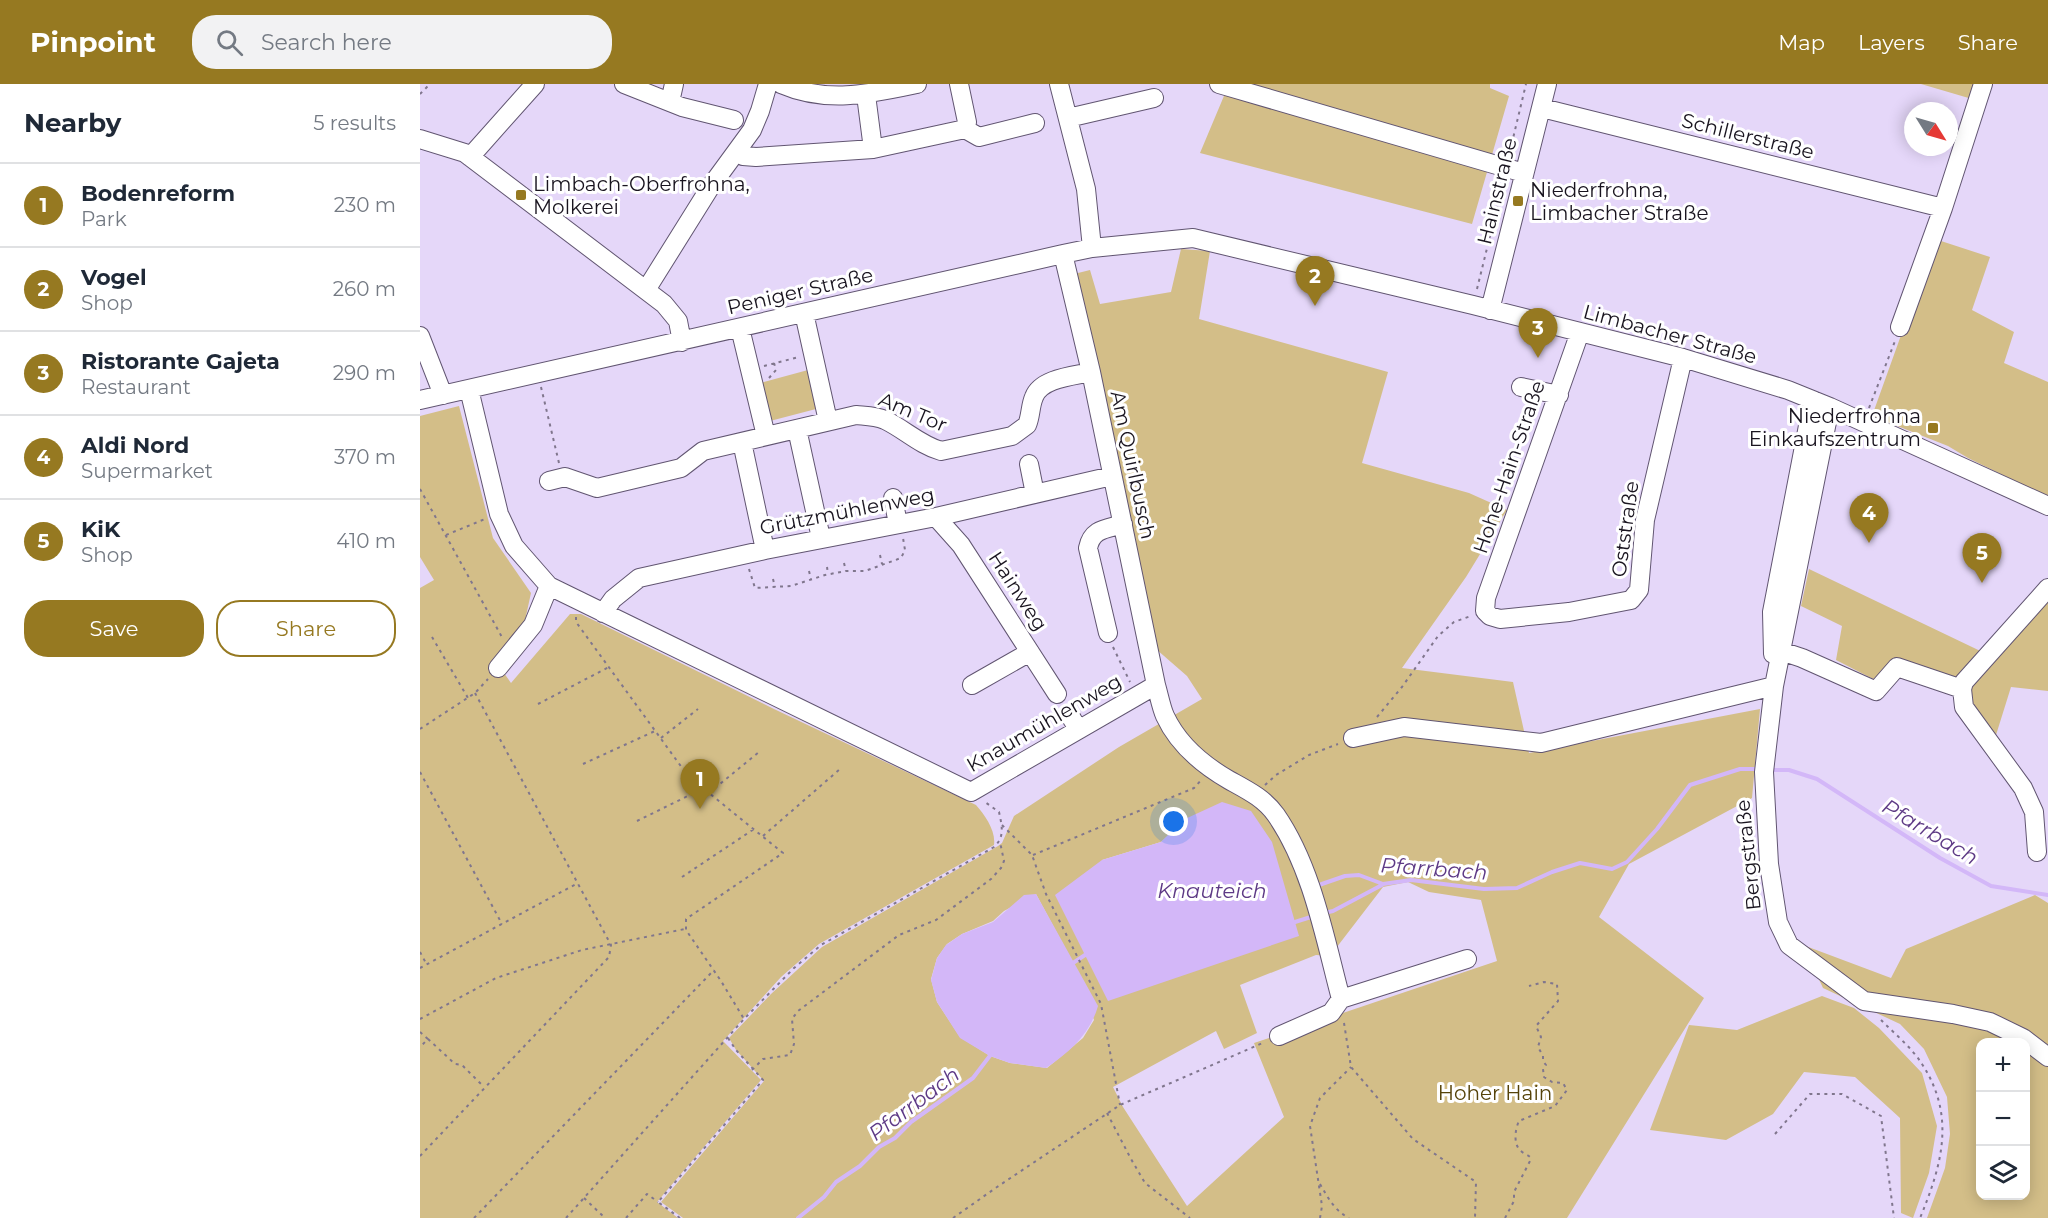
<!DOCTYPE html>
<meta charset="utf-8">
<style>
body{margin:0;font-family:Montserrat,sans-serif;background:#f2f2f3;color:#1f2937}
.controls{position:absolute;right:18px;bottom:18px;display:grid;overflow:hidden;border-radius:12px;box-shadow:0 3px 15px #0003}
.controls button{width:54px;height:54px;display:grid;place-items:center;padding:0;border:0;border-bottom:2px solid #e0e1e3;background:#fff;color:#1f2937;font:30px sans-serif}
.compass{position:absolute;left:1484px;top:18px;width:54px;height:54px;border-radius:50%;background:#fff;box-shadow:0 3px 15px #0003;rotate:127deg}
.you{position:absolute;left:754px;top:738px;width:21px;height:21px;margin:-15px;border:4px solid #fff;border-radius:50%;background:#1a73e8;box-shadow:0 0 0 9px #1a73e833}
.badge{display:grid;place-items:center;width:39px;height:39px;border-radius:50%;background:#967921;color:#fff;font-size:20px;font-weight:700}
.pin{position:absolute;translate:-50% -50px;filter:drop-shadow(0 2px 3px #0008)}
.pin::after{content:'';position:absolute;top:32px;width:21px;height:18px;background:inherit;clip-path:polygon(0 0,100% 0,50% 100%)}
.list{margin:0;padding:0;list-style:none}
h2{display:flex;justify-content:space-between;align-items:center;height:78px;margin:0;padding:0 24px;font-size:26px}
h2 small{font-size:20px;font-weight:400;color:#747a83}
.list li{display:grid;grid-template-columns:39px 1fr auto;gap:18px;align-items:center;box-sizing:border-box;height:84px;padding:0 24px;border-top:2px solid #e0e1e3}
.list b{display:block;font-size:22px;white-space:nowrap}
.list p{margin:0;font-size:20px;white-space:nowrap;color:#747a83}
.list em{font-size:20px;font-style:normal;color:#747a83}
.actions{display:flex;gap:12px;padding:18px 24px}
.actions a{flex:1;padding:14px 0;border:2px solid #967921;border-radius:24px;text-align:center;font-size:21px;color:#967921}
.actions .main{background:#967921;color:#fff}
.icon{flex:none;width:33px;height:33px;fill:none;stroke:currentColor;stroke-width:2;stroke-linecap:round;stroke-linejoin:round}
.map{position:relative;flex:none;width:1628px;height:1134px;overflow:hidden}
header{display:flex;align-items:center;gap:36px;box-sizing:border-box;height:84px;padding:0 30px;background:#967921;color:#fff}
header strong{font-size:28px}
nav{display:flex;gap:33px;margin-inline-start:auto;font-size:21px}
.search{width:420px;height:54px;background:#f2f2f3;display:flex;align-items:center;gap:15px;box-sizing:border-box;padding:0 21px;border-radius:24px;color:#747a83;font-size:22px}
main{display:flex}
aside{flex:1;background:#fff}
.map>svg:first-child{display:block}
.green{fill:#d3be88;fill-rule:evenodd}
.water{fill:#d3b7f8}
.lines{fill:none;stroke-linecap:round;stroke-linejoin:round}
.stream{stroke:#d3b7f8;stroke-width:4}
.minor-casing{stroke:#615571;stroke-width:20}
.path{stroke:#80768d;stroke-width:2;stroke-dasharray:3 4.5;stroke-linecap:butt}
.minor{stroke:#fff;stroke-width:18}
.poi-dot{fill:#967921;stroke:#fff;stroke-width:2}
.labels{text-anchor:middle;stroke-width:6;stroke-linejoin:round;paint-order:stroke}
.street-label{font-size:20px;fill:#19141f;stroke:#fff}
.poi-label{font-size:20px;fill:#19141f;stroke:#fff;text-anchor:start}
.park-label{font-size:20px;fill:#564309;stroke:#fff}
.water-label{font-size:21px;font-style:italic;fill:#5e3a86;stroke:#fff}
</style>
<header>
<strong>Pinpoint</strong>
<div class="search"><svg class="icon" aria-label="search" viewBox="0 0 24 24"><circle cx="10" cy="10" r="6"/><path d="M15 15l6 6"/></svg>Search here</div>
<nav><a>Map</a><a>Layers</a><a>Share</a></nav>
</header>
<main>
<aside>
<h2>Nearby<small>5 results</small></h2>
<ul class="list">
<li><span class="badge">1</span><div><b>Bodenreform</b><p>Park</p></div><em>230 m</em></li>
<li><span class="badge">2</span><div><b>Vogel</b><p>Shop</p></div><em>260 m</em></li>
<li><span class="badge">3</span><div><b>Ristorante Gajeta</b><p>Restaurant</p></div><em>290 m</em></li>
<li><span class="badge">4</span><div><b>Aldi Nord</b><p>Supermarket</p></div><em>370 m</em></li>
<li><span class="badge">5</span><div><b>KiK</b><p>Shop</p></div><em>410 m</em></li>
</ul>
<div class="actions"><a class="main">Save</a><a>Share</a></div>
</aside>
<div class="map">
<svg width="1628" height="1134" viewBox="0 0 1628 1134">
<rect width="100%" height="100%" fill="#e5d7f9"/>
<!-- green -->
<path class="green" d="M809 0H1070V4L1089 12 1052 140 780 69Z
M1501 0H1557L1552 15Z
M1521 157 1570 173 1552 226 1594 248 1584 279 1628 298V413L1548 374 1528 362 1452 332 1512 165Z
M761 165 790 167 779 235 968 288 942 379 1049 409 1087 426 1046 493 982 584 1093 598 1109 669 1340 625 1332 714 1209 780 1179 833 1284 914 1147 1134H263L241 1118 344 997 316 966 309 954 351 910 402 863 578 762 582 759 594 732 699 663 782 615 767 592 736 565 654 190 670 186 680 220 751 208ZM765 735 879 852 682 776 741 758ZM988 798 1009 808 1061 816 1077 877 834 959 864 1033 767 1122 703 1023 693 1003 796 947 804 965 837 949 820 901 896 871 910 872 963 803ZM616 810 653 879 674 936 663 954 627 984 590 979 570 972 540 953 517 918 511 895 517 874 527 860 542 850 573 837 584 827Z
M388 286 396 325 350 337 340 299Z
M39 322 73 454 111 509 104 541 76 578 91 599 150 530H161L354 625 556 721C565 731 576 747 574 761L399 860 361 893 303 957 341 996 237 1118 258 1134H0V504L14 496 0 473V332Z
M1389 485 1575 574 1628 513V607L1591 603 1576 651 1554 623 1550 605 1478 577 1453 595 1416 576 1422 542 1381 522Z
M1615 811 1628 819V1134H1507L1525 1084 1530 1050 1527 1013 1504 965 1480 940 1403 904 1383 861 1471 894 1486 865ZM1560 958H1606V1112H1560Z
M1402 912 1434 924 1459 944 1502 989 1517 1042 1509 1089 1493 1134 1481 1129 1480 1034 1435 993 1384 988 1353 1030 1306 1056 1230 1046 1269 941 1317 946Z"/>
<!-- water -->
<path class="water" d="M802 718 831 727 852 758 879 852 688 917 635 811 682 776 741 758 765 735Z
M616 810 678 922C670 950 650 968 626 984L590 979 570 972 540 954 517 918 511 896 517 874 526 861 542 850 573 838 604 811Z"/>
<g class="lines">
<!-- stream -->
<path class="stream" d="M1350 686H1369L1397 695 1520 774 1571 802 1628 811
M899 801 925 792 939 791 963 800 991 796 1064 805 1097 804 1132 788 1160 779 1192 785 1207 778 1237 745 1270 701 1320 685H1335
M904 829 913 827 962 801
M875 838 894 832
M653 879 665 871
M378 1134 404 1113 416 1098 440 1082 459 1063 475 1054 491 1038 553 994 572 969"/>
<defs>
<path id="minor" d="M204 0 262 23 314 36
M361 0C407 20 450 10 497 0
M539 0 547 38 545 45
M639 0 666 105 672 164
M799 0 1104 89
M446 11 453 65
M250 18 254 0
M1122 24 1523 124
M648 34 734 14
M0 55 45 69 244 220 258 237 262 258
M316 68 323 72 336 73 453 65 545 45 559 53 615 39
M50 73 115 0
M643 170 671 288 736 601C739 611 741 623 745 632 758 660 783 681 809 696 827 706 844 714 856 731 892 783 905 855 921 915
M226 206 291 102 332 46 340 27 348 0
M1070 226 1127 0
M384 229 408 337
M1480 243 1523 124 1563 0
M320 244 346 352
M1160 248 1066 514 1065 527 1070 532 1080 535 1149 528 1211 516 1219 506 1225 436 1263 274
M0 252 23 311
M1101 303 1139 311
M49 305 79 430 94 462 129 502 551 708 736 601
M0 316 643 170 672 164 773 154 1053 221 1263 274 1368 306 1410 323 1628 422
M1410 323 1354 602 1344 688 1349 780 1358 838 1369 861 1444 917 1533 930 1570 938 1603 954 1628 973
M377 345 401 454
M322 358 345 466
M609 380 615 410
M129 397 145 393 177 404 261 384 283 367 436 331C446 332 456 332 465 336 484 345 500 361 521 367L592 352 607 341C611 332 610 322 614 313 621 294 654 292 671 288
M473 414 478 440
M516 433 541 461 637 610
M183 529 193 515 219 494 345 466 516 433 692 392
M688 549 668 464C672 444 687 445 703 440
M1361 567 1382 574 1456 607 1477 583 1542 605
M1353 570 1352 528 1393 316
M78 584 113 541 129 502
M552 601 610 568
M1542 605 1544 623 1603 704 1614 728 1617 768
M1542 605 1544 598 1628 504
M649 630 658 645
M933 654 984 643 1121 659 1354 602
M859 952 911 929 921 915 1047 875"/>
</defs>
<!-- minor casing -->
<use href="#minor" class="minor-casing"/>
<!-- path -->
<path class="path" d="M0 10 10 0
M1090 67 1106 0
M1057 205 1083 99
M344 282 379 273
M349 294 356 286 354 279
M121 303 139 379
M1449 324 1475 257
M0 405 83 555
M26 451 65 435
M460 471 462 480
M424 479 426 487
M407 483 408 490
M329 485 335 504 371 502 405 491 426 487H445L481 474 485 466 483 454
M389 487 391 495
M353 495 355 503
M156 533V538L268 692 363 769 266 835V846L301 897 324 935
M12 553 48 614
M693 563 710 598
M118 620 189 583
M957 633 982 603 1018 552 1034 538 1051 532
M0 645 55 609 68 595
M241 654 278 625
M163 680 235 647
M0 688 82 840
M845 701 856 691 889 671 918 660
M289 709 339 668
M217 737 284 704
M582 741 612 771 626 810 681 920 700 1021
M343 752 420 685
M613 771 774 704 782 695
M262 793 334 745
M0 868 7 881
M0 884 158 799
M0 935 76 894 162 866 265 845
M1461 936C1475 950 1492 964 1502 980 1536 1032 1522 1081 1500 1134
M924 939 931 983 993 1055 1056 1098 1055 1134
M0 948 8 955 0 963
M8 955 35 980 42 981 64 1003
M332 986 343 975 370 971 374 960 372 935 378 927 479 851 516 836 571 795 581 784 584 777 580 758
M687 1029 711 1075 725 1099 770 1134
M1355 1050 1390 1010H1422L1461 1032 1474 1134
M0 1072 189 873 191 861 55 609
M900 1100C908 1114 915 1127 929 1134
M164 1114 185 1134
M54 1134 294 886
M146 1134 324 935 374 884 401 861 574 763C585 753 582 742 579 728L565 718
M206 1134 227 1110 238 1118
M260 1134 238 1118 343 996 316 966 308 954
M533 1134 577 1103 700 1021 845 958
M900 1134 902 1122 890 1042 900 1014 931 983
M1085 1134 1094 1117V1108L1110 1077V1073C1108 1071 1104 1070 1101 1067 1093 1061 1095 1045 1099 1037L1135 1022 1147 1006 1143 999 1132 998 1124 993 1123 985 1126 981 1123 977V972L1118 963 1121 953 1116 942 1138 917 1137 900 1124 898 1109 902"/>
<!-- minor -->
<use href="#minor" class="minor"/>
</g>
<!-- markers -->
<g class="poi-dot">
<rect x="95" y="105" width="12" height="12" rx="3"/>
<rect x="1092" y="111" width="12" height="12" rx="3"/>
<rect x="1507" y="338" width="12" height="12" rx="3"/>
</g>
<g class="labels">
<!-- street labels -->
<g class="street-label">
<text transform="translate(1328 52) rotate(14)" y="7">Schillerstraße</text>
<text transform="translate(1077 107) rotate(-76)" y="7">Hainstraße</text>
<text transform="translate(380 207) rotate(-13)" y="7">Peniger Straße</text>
<text transform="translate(1250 250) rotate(15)" y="7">Limbacher Straße</text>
<text transform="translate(493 328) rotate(23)" y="7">Am Tor</text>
<text transform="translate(713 381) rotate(78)" y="7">Am Quirlbusch</text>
<text transform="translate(1089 383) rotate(-71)" y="7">Hohe-Hain-Straße</text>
<text transform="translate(427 427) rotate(-11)" y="7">Grützmühlenweg</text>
<text transform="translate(1205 445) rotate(-82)" y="7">Oststraße</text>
<text transform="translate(598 507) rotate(57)" y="7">Hainweg</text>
<text transform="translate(624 639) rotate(-30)" y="7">Knaumühlenweg</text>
<text transform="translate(1328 771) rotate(-96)" y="7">Bergstraße</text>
</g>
<!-- poi labels -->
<g class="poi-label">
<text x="113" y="107">Limbach-Oberfrohna,<tspan x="113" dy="23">Molkerei</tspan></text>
<text x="1110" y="113">Niederfrohna,<tspan x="1110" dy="23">Limbacher Straße</tspan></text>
<text x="1501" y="339" text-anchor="end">Niederfrohna<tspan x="1501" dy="23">Einkaufszentrum</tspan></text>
</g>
<!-- park labels -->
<g class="park-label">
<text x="1075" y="1016">Hoher Hain</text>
</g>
<!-- water labels -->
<g class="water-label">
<text transform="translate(1510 748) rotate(31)" y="7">Pfarrbach</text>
<text transform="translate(1014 785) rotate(4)" y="7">Pfarrbach</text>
<text x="792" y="814">Knauteich</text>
<text transform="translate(494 1020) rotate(-37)" y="7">Pfarrbach</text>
</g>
</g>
</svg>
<div class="controls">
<button>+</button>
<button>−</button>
<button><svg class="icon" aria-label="layers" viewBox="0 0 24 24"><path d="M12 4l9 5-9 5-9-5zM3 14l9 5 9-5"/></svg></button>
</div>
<svg class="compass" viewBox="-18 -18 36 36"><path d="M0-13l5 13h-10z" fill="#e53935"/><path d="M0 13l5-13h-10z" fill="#747a83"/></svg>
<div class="you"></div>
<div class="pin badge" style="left:280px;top:725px">1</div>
<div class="pin badge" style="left:895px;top:222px">2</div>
<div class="pin badge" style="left:1118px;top:274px">3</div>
<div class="pin badge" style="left:1449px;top:459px">4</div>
<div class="pin badge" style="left:1562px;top:499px">5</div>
</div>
</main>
